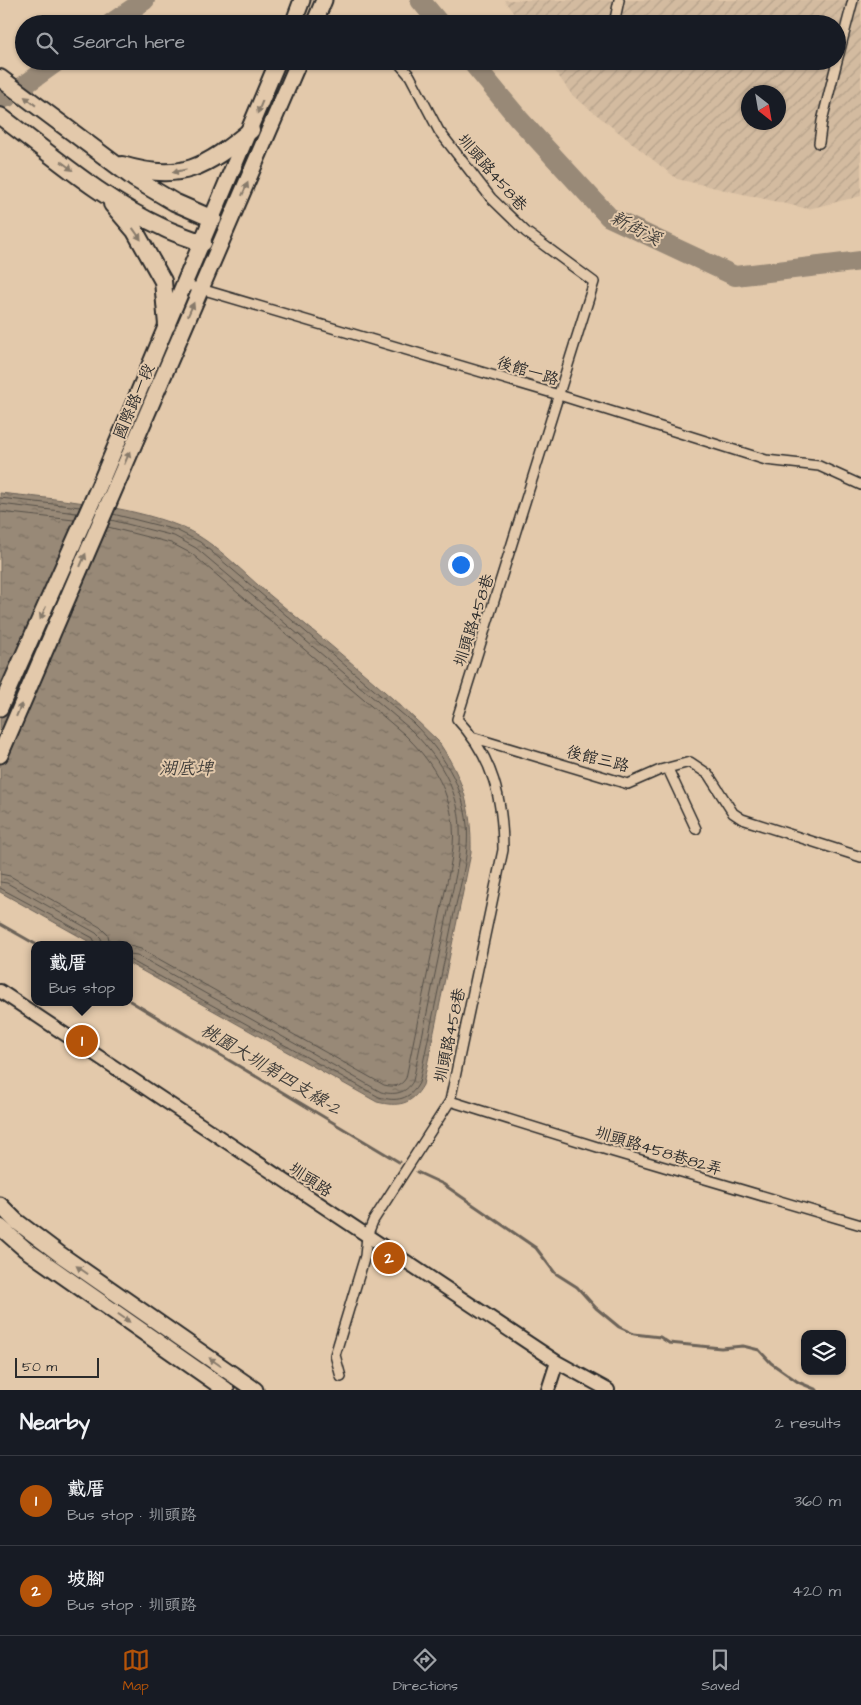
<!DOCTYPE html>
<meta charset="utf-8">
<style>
body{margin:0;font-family:"Architects Daughter","LXGW WenKai TC",sans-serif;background:#242831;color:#f1f3f6}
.controls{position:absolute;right:15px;bottom:15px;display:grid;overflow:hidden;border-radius:10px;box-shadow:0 1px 4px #0004}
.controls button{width:45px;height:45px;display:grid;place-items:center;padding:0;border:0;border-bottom:1px solid #363941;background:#171b24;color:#f1f3f6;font:25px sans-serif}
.compass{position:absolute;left:741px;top:85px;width:45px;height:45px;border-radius:50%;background:#171b24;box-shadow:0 1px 4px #0004;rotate:149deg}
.scale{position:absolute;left:15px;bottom:12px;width:84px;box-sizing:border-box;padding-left:5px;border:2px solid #2b2b2b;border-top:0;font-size:14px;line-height:18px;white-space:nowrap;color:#2b2b2b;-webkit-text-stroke:4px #e3c9ab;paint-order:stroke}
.you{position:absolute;left:460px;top:564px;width:18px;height:18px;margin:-12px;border:4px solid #fff;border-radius:50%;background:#1a73e8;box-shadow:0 0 0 8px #1a73e833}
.badge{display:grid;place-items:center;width:32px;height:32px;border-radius:50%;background:#b45309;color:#fff;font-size:16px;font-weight:700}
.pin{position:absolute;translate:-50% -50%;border:2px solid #fff;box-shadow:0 1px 5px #0006}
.popup{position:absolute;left:31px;top:941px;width:102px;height:65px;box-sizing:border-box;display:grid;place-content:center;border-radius:10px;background:#171b24;filter:drop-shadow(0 1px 4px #0005);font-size:16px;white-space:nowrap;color:#9ea1a6}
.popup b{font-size:19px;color:#f1f3f6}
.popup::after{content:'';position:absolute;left:50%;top:100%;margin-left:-10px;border:10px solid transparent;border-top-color:#171b24}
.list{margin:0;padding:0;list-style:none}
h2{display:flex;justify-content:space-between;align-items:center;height:65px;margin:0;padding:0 20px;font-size:21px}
h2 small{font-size:16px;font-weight:400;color:#9ea1a6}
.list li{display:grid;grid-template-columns:32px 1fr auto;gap:15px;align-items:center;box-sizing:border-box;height:90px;padding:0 20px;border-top:1px solid #363941}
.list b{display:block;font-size:19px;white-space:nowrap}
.list p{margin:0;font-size:16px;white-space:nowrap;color:#9ea1a6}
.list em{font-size:16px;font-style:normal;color:#9ea1a6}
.icon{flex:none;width:28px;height:28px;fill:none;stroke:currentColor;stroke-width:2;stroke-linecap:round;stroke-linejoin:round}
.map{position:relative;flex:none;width:861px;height:1390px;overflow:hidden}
.search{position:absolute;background:#171b24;box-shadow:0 1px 4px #0004;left:15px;right:15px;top:15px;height:55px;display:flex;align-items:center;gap:12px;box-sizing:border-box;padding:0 18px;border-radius:28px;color:#9ea1a6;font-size:19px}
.sheet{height:245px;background:#171b24}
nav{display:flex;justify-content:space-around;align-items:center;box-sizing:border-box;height:70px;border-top:1px solid #363941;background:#171b24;font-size:14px;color:#9ea1a6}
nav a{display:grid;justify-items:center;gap:2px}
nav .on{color:#b45309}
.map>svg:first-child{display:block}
.industrial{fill:url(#industrial-furrows);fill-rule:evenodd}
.water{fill:url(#water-ripples);stroke:#6c6359}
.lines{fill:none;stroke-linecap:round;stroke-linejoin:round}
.shore{stroke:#575149;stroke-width:1}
.stream{stroke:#6c6359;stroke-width:3}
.river{stroke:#988977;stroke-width:20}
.street-casing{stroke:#2b2b2b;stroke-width:12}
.secondary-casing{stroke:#2b2b2b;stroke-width:16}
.primary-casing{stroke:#2b2b2b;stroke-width:19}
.highway-casing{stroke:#2b2b2b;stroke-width:20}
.street{stroke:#e3c9ab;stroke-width:9}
.secondary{stroke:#e3c9ab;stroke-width:12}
.primary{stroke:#e3c9ab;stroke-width:15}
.highway{stroke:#e3c9ab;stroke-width:16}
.oneway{fill:#877a6b}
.labels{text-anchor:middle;stroke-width:4;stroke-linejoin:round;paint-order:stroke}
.street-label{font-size:16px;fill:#2b2b2b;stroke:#e3c9ab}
.water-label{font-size:18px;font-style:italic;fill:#413e3a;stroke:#e3c9ab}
</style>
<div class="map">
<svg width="861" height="1390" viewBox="0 0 861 1390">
<defs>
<pattern id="industrial-furrows" width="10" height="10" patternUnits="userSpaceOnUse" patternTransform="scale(1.25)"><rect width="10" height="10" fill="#d3bba0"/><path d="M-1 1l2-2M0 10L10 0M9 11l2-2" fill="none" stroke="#b5a18a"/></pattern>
<pattern id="water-ripples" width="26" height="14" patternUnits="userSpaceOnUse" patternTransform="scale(1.25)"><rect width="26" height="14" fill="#988977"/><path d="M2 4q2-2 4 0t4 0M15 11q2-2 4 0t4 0" fill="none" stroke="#7c7062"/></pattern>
</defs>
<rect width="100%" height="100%" fill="#e3c9ab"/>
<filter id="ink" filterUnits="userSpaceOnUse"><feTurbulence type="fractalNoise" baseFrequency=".02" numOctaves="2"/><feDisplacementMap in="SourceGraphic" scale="10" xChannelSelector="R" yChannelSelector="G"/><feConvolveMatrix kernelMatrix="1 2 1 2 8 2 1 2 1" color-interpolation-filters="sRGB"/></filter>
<g filter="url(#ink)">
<!-- industrial -->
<path class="industrial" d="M504 0H861V196L808 209 677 179 572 95 548 61H837V24H521ZM748 92H778V122H748Z"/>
<!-- water -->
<path class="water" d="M0 493C55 499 127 505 179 526 212 539 239 569 266 592 324 640 384 688 438 741 463 778 472 808 471 853L423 1085C412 1105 398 1107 377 1102L130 964V945H95L0 892Z"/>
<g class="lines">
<!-- shore -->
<path class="shore" d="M0 498 80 507
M0 504 77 513
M0 512 74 520
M113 514 176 530 200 542 413 723C442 752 463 784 467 825 470 857 458 892 452 923 441 976 430 1030 419 1083 410 1100 396 1102 379 1097L130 960
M111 520 174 536 196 548 409 728C437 755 458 787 460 827 462 858 452 890 446 921 435 974 424 1027 413 1081 406 1094 394 1095 381 1092L137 955 130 954
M108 527 171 543 192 554 404 734C431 760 448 787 453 825 456 854 445 887 440 915 428 969 417 1024 406 1078 401 1087 392 1087 384 1085L141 949 130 946
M0 874 10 876 100 927 108 935 110 945
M0 882 7 883 96 933 101 938 102 945
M0 888 93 938 96 945"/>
<!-- stream -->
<path class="stream" d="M0 924 37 945
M130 1001 399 1162
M417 1172 443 1184 536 1248 555 1273 577 1287 596 1308 619 1327 634 1334 660 1337 669 1343 721 1348 743 1346 759 1350 771 1363 798 1382 817 1390"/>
<!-- river -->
<path class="river" d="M420 0 440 24
M110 24 145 0
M471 61 519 119 609 217 735 276 861 261
M0 99 8 97 58 61"/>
<defs>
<path id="street" d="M614 24 619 0
M837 61 853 0
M819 143 822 121 837 61
M184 284 559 395 766 460 819 466 861 485
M475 738 628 784 660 770 690 762 708 774 733 813 742 819 861 857
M668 769 696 829
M450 1101 607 1150 861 1225
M341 1377 335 1355 365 1256 367 1236 373 1221 450 1101 503 850C503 799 493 757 457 719L594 282 526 232 491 198 439 131 410 76 397 61"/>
<path id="secondary" d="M0 991 557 1362 608 1390
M548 1390 557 1362"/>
<path id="primary" d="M293 24 302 0
M314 24 324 0
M0 708 99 486 278 61
M0 755 299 61
M0 1205 16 1221 61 1255 255 1390
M0 1227 25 1249 226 1390"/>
<path id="highway" d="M0 78 135 179 174 202 213 219
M0 116C52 155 104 201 164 228 176 234 190 238 203 243
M122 165C181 183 206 167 251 130
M112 204 135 231 163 281 167 325"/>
</defs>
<!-- street casing -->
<use href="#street" class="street-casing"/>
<!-- secondary casing -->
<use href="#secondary" class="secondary-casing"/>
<!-- primary casing -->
<use href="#primary" class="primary-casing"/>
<!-- highway casing -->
<use href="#highway" class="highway-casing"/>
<!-- street -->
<use href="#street" class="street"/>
<!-- secondary -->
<use href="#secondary" class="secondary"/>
<!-- primary -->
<use href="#primary" class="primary"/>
<!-- highway -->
<use href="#highway" class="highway"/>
</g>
<!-- one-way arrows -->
<defs><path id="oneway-solid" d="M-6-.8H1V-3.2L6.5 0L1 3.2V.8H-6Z" transform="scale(1.25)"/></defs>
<g class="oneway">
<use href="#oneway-solid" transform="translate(30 101) rotate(-142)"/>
<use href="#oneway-solid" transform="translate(260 107) rotate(112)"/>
<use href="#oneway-solid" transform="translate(67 166) rotate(37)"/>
<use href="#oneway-solid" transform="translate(179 171) rotate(169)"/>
<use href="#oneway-solid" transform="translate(245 189) rotate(-66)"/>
<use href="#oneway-solid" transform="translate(137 234) rotate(55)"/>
<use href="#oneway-solid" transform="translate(191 309) rotate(-66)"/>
<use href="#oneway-solid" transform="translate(127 458) rotate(-67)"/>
<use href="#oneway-solid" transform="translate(83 560) rotate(-67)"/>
<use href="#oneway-solid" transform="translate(43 613) rotate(114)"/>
<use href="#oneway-solid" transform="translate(19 710) rotate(-67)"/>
<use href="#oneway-solid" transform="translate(82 1270) rotate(-145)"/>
<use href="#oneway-solid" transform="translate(124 1318) rotate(35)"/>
<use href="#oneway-solid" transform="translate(215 1362) rotate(-145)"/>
</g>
</g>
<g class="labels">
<!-- street labels -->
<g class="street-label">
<text transform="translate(493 172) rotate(49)" y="6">圳頭路458巷</text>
<text transform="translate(528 370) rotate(17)" y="6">後館一路</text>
<text transform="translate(133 401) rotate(-67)" y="6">國際路一段</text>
<text transform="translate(473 620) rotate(-72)" y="6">圳頭路458巷</text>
<text transform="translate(598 758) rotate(14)" y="6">後館三路</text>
<text transform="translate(449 1035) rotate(-78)" y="6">圳頭路458巷</text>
<text transform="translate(659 1150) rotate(17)" y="6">圳頭路458巷82弄</text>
<text transform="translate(311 1179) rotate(34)" y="6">圳頭路</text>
</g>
<!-- water labels -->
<g class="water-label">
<text transform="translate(636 228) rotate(27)" y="6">新街溪</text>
<text x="186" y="774">湖底埤</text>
<text transform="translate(271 1069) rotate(31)" y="6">桃園大圳第四支線-2</text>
</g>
</g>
</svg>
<div class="controls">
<button><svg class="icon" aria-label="layers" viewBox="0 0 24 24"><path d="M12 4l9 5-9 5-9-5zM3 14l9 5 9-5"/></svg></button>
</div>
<svg class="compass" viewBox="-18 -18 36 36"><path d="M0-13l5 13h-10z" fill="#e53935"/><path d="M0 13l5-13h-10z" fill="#9ea1a6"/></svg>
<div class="scale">50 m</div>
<div class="you"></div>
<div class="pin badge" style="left:82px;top:1041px">1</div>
<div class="popup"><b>戴厝</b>Bus stop</div>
<div class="pin badge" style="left:389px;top:1258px">2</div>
<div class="search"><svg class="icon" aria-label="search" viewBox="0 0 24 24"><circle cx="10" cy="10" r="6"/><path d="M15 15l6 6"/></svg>Search here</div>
</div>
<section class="sheet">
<h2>Nearby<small>2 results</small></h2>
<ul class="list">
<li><span class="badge">1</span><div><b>戴厝</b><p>Bus stop · 圳頭路</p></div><em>360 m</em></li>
<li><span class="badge">2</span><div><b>坡腳</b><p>Bus stop · 圳頭路</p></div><em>420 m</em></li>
</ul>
</section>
<nav>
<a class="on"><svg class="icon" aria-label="map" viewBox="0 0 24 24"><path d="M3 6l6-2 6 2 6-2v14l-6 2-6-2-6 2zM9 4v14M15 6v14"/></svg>Map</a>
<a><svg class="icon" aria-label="directions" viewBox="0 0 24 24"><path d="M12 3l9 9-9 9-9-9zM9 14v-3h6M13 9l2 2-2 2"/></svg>Directions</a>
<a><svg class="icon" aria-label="saved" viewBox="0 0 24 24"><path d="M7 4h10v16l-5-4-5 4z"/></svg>Saved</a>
</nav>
